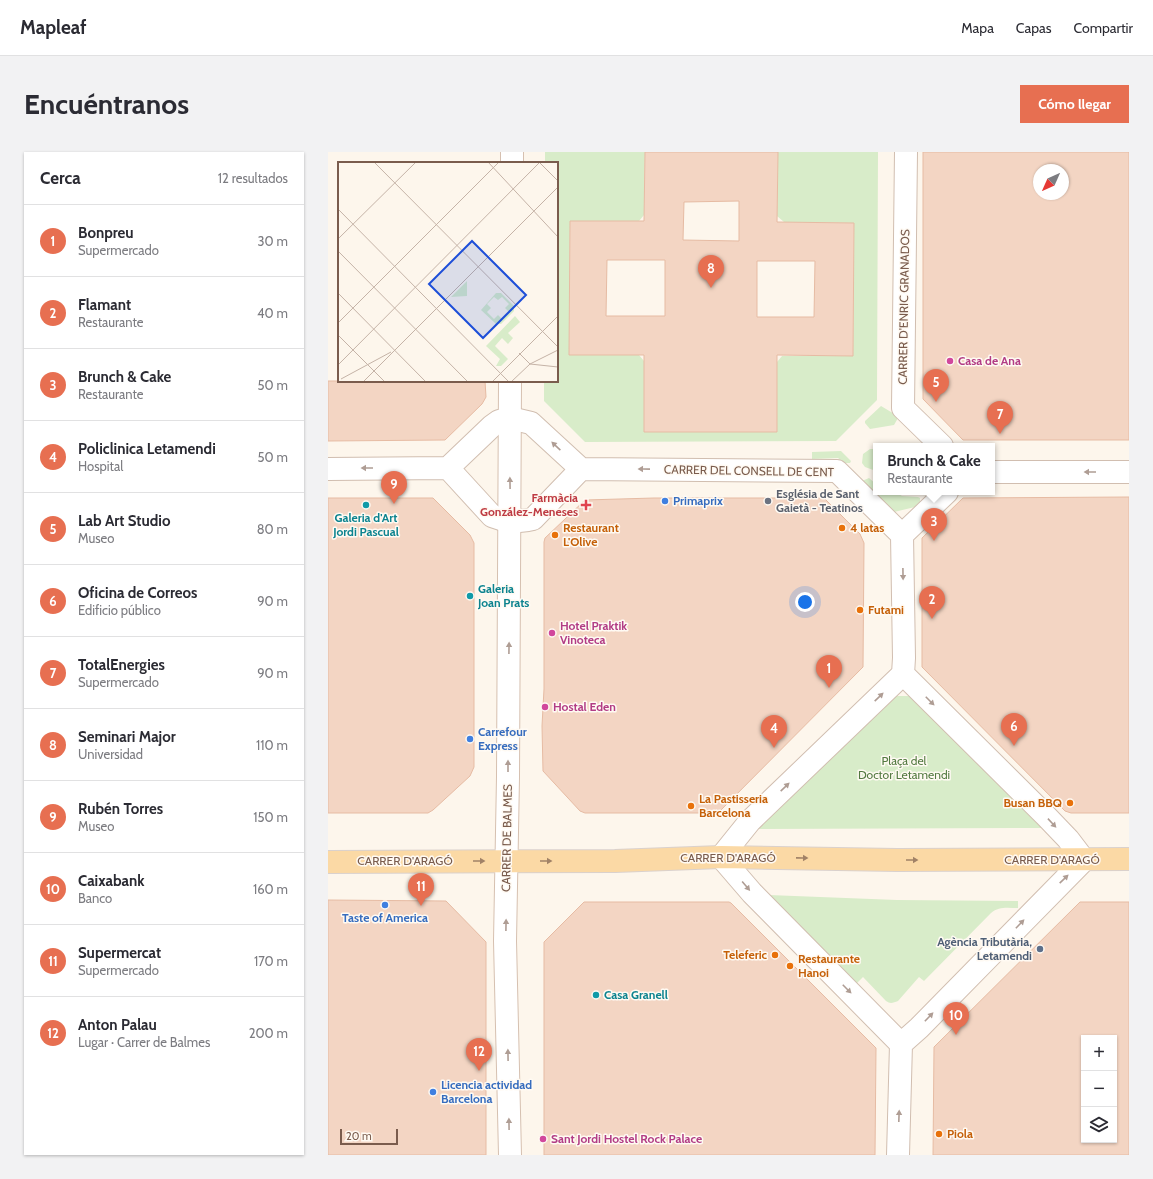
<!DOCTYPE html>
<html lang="es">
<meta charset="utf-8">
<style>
body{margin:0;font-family:Cabin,sans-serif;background:#f2f2f3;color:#2b2b33}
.controls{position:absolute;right:12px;bottom:12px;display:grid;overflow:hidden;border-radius:0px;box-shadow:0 1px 3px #0004}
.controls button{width:36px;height:36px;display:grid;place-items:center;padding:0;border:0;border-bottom:1px solid #e1e1e2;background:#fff;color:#2b2b33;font:20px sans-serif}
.compass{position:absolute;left:705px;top:12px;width:36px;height:36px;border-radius:50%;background:#fff;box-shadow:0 1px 3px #0004;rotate:225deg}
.scale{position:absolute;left:12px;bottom:10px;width:58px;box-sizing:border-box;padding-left:4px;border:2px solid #7a5c4d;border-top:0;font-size:11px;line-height:14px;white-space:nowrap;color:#7a5c4d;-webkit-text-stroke:3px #fffaf3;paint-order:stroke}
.you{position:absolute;left:477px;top:450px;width:14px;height:14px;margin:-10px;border:3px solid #fff;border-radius:50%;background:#1a73e8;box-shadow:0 0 0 6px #1a73e833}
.badge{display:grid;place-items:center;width:26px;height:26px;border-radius:50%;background:#e76f51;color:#fff;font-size:13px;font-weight:700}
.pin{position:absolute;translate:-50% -33px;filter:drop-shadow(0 1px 2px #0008)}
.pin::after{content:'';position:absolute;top:21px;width:14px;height:12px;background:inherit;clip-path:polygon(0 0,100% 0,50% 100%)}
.popup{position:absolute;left:545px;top:291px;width:122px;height:52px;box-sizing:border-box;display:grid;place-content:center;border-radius:0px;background:#fff;filter:drop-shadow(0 1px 3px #0005);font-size:13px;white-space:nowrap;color:#7c7c81}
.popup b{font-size:15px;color:#2b2b33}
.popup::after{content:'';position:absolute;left:50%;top:100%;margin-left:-8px;border:8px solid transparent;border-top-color:#fff}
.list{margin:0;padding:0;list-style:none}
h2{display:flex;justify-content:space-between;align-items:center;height:52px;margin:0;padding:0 16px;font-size:17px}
h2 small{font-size:13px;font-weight:400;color:#7c7c81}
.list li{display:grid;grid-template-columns:26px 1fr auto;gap:12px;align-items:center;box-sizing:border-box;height:72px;padding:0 16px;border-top:1px solid #e1e1e2}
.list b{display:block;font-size:15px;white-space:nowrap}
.list p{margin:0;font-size:13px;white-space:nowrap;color:#7c7c81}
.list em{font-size:13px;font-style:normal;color:#7c7c81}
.icon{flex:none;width:22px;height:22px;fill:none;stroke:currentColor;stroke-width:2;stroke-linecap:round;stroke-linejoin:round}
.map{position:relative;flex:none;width:801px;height:1003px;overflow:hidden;border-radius:0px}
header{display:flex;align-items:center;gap:24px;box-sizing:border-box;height:56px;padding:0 20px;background:#fff;border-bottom:1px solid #e1e1e2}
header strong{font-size:19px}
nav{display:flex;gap:22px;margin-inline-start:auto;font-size:14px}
.intro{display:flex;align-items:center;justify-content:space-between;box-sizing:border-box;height:96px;padding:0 24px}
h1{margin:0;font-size:28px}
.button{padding:10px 18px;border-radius:0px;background:#e76f51;color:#fff;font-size:14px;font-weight:700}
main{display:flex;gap:24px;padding:0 24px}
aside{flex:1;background:#fff;border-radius:0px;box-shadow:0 1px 3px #0004}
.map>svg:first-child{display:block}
.green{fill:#d8ecc9}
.building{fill:#f3d5c3;stroke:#e6bba3;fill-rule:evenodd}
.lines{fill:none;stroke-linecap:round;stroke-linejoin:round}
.street-casing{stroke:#d1beb0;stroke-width:24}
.secondary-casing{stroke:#d6c0b0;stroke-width:24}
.primary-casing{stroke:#dad1cd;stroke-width:24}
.street{stroke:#fff;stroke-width:22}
.secondary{stroke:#fff;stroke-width:22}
.primary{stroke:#fbd9a5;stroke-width:22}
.oneway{fill:#af9d94}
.oneway2{fill:#a18267}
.hotel-dot{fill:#d1479c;stroke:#fffaf3;stroke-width:1.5}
.shop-dot{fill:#3f7fe0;stroke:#fffaf3;stroke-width:1.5}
.worship-dot{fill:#6b7280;stroke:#fffaf3;stroke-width:1.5}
.culture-dot{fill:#0f9aa8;stroke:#fffaf3;stroke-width:1.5}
.health-dot{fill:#e0444e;stroke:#fffaf3;stroke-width:1.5}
.food-dot{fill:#e8710a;stroke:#fffaf3;stroke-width:1.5}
.service-dot{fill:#5c6f8a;stroke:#fffaf3;stroke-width:1.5}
.labels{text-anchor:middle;stroke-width:3;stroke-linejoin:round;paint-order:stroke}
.street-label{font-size:12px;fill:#7a5c4d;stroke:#fffaf3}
.hotel-label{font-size:12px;font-weight:bold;fill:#b23c85;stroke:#fffaf3;text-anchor:start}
.worship-label{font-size:12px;font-weight:bold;fill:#5b616d;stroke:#fffaf3;text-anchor:start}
.health-label{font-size:12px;font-weight:bold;fill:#be3a42;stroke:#fffaf3;text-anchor:end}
.shop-label{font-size:12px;font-weight:bold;fill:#366cbe;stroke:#fffaf3;text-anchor:start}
.culture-label{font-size:12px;font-weight:bold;fill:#0d838f;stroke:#fffaf3;text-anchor:start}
.food-label{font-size:12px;font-weight:bold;fill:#c56008;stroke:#fffaf3;text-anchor:start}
.park-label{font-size:12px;fill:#537a41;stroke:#fffaf3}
.service-label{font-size:12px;font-weight:bold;fill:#4e5e75;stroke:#fffaf3;text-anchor:end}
.inset-road{fill:none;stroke:#c5b3a7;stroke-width:1}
.view{fill:#1d4ed8;fill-opacity:0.15;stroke:#1d4ed8;stroke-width:2}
.inset-edge{fill:none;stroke:#7a5c4d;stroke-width:2}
</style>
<header>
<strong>Mapleaf</strong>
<nav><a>Mapa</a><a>Capas</a><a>Compartir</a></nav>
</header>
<div class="intro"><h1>Encuéntranos</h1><a class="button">Cómo llegar</a></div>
<main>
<aside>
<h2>Cerca<small>12 resultados</small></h2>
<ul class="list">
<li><span class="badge">1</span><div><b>Bonpreu</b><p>Supermercado</p></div><em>30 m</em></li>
<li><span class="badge">2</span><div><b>Flamant</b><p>Restaurante</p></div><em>40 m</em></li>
<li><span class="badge">3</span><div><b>Brunch &amp; Cake</b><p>Restaurante</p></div><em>50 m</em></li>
<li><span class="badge">4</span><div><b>Policlinica Letamendi</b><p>Hospital</p></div><em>50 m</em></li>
<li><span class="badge">5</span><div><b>Lab Art Studio</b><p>Museo</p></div><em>80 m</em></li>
<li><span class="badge">6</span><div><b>Oficina de Correos</b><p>Edificio público</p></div><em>90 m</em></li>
<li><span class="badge">7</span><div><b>TotalEnergies</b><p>Supermercado</p></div><em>90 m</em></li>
<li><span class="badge">8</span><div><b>Seminari Major</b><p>Universidad</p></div><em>110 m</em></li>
<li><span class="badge">9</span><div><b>Rubén Torres</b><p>Museo</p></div><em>150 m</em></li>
<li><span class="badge">10</span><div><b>Caixabank</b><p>Banco</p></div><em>160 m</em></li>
<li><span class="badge">11</span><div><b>Supermercat</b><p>Supermercado</p></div><em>170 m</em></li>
<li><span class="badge">12</span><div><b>Anton Palau</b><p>Lugar · Carrer de Balmes</p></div><em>200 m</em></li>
</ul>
</aside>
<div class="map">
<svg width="801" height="1003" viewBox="0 0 801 1003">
<rect width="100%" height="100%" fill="#fdf6ec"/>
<!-- green -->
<path class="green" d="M217 0H317L316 63 311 69H242L241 202 311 203 316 209V280H449V210L454 204H525L526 71 456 70 449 64 450 0H550L549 248 508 289 257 290 216 249V229H229V11H217Z
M553 254 568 263 570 266 566 273 542 277 537 271V269Z
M542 297H548V319L537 315 534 311 535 302Z
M513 299 523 309 522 311H516L510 306 484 307V300Z
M541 326 548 332V340H568L574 344 590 345 592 346V350L587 355 566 360 534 329Z
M560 544H590L723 676 428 677Z
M441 743 569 748 690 749V756C680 756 671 754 663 761L596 829 591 825 570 849C565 851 562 852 558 849L535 825 528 832Z"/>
<!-- building -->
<path class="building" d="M317 0H450L449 70 526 71 525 204 449 203V280H316V203H241L242 69H316ZM411 49V89L355 88 356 50ZM279 108H337V164H278ZM429 109H487L486 165H429Z
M595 0H801V288H635L595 247ZM711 18H735V42H711Z
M0 229H157L158 245 154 252 117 288 0 289Z
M801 345V661H743L737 659 594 515V386L635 346Z
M0 346H105L142 383 146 391V615L142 624 105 658 100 661H0Z
M326 346H496L532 382 536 391 535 515 392 659 387 661H257L252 659 215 619 214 574 216 537V390L217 386 257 348Z
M0 748 118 749 158 790V1003H0Z
M256 750H401L403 751 548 896 547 1003H216V790Z
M752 750H801V1003H605L606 895ZM756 886H786V988H756Z"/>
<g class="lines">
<defs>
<path id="street" d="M578 0 575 256 614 294
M120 316 164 364 182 370 200 368 205 367 253 317
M0 317 120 316 164 274 171 269 182 266 203 271 253 317 509 319 574 383
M664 320H801
M574 383 576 506 575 522
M574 383 619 340
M573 892 591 876 756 708 740 687 717 663 575 522
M573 892 424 741 393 705 422 669 575 522
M570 1003 573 892"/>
<path id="secondary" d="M184 11V0
M182 1003 177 789 180 625 182 229"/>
<path id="primary" d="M0 710 287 709 393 705 569 708 801 707"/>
</defs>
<!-- street casing -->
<use href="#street" class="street-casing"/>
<!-- secondary casing -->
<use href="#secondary" class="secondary-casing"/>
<!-- primary casing -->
<use href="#primary" class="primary-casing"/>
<!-- street -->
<use href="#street" class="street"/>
<!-- secondary -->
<use href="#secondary" class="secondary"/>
<!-- primary -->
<use href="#primary" class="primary"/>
</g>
<!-- one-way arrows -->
<defs><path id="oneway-solid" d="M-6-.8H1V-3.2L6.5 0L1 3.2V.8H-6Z"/></defs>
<g class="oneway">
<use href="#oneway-solid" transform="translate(228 294) rotate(-137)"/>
<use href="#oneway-solid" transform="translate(39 316) rotate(180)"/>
<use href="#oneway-solid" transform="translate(316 317) rotate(-179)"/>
<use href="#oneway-solid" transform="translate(762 320) rotate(-180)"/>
<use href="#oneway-solid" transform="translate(182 331) rotate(-91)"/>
<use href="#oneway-solid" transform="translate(575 422) rotate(89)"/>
<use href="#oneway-solid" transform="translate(181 496) rotate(-89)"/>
<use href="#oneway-solid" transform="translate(551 545) rotate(-44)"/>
<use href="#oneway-solid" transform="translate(602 549) rotate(45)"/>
<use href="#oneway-solid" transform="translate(180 614) rotate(-90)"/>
<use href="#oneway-solid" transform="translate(457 635) rotate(-44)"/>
<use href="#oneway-solid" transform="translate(724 671) rotate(47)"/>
<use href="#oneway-solid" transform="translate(736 727) rotate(-44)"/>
<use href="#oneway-solid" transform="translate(418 734) rotate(50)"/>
<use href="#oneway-solid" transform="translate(692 772) rotate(-46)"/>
<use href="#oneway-solid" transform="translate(178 773) rotate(-89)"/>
<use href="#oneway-solid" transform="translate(519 837) rotate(45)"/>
<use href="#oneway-solid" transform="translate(601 865) rotate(-46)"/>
<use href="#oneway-solid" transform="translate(180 903) rotate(-91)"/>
<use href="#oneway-solid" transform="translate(571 964) rotate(-88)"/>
<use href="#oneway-solid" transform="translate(181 972) rotate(-91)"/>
</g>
<g class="oneway2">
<use href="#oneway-solid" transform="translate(474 706) rotate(1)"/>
<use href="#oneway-solid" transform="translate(584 708)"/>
<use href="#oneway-solid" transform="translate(151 709)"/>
<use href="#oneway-solid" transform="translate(218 709)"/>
</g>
<!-- markers -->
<g class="hotel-dot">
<circle cx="622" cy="209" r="4"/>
<circle cx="224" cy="481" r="4"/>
<circle cx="217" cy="555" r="4"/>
<circle cx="215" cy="987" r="4"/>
</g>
<g class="shop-dot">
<circle cx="337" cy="349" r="4"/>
<circle cx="142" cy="587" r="4"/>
<circle cx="57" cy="753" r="4"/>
<circle cx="105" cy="940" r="4"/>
</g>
<circle class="worship-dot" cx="440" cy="349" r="4"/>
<g class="culture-dot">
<circle cx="38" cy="353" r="4"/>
<circle cx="142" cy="444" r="4"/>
<circle cx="268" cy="843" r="4"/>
</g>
<path class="health-dot" d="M256 347h4v4h4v4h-4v4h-4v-4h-4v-4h4z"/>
<g class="food-dot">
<circle cx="514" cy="376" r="4"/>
<circle cx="227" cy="383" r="4"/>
<circle cx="532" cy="458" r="4"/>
<circle cx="742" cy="651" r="4"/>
<circle cx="363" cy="654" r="4"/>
<circle cx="447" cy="803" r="4"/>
<circle cx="462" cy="814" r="4"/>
<circle cx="611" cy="982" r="4"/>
</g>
<circle class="service-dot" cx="712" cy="797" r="4"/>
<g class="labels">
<!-- street labels -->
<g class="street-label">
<text transform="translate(576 155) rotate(-89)" y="4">CARRER D'ENRIC GRANADOS</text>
<text transform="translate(421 319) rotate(1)" y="4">CARRER DEL CONSELL DE CENT</text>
<text transform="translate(179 686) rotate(-89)" y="4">CARRER DE BALMES</text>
<text x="400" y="710">CARRER D'ARAGÓ</text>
<text x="724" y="712">CARRER D'ARAGÓ</text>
<text x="77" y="713">CARRER D'ARAGÓ</text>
</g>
<!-- hotel labels -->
<g class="hotel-label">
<text x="630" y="213">Casa de Ana</text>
<text x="232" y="478">Hotel Praktik<tspan x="232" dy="14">Vinoteca</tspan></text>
<text x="225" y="559">Hostal Eden</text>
<text x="223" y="991">Sant Jordi Hostel Rock Palace</text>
</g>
<!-- worship labels -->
<g class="worship-label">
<text x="448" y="346">Església de Sant<tspan x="448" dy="14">Gaietà - Teatinos</tspan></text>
</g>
<!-- health labels -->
<g class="health-label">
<text x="250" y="350">Farmàcia<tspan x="250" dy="14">González-Meneses</tspan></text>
</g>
<!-- shop labels -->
<g class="shop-label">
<text x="345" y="353">Primaprix</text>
<text x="150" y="584">Carrefour<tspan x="150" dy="14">Express</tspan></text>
<text x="57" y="770" text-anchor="middle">Taste of America</text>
<text x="113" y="937">Licencia actividad<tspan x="113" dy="14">Barcelona</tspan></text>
</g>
<!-- culture labels -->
<g class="culture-label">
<text x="38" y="370" text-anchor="middle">Galeria d'Art<tspan x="38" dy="14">Jordi Pascual</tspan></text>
<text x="150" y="441">Galeria<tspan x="150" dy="14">Joan Prats</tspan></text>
<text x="276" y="847">Casa Granell</text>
</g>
<!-- food labels -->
<g class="food-label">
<text x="235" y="380">Restaurant<tspan x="235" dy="14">L'Olive</tspan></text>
<text x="522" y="380">4 latas</text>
<text x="540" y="462">Futami</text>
<text x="371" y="651">La Pastisseria<tspan x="371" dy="14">Barcelona</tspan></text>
<text x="734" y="655" text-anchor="end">Busan BBQ</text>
<text x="439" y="807" text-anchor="end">Teleferic</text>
<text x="470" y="811">Restaurante<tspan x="470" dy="14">Hanoi</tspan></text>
<text x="619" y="986">Piola</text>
</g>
<!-- park labels -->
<g class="park-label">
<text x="576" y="613">Plaça del<tspan x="576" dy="14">Doctor Letamendi</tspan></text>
</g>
<!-- service labels -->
<g class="service-label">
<text x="704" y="794">Agència Tributària,<tspan x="704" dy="14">Letamendi</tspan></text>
</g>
</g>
<!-- overview -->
<g transform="translate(10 10)">
<rect width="220" height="220" fill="#fdf6ec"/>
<path d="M129 119V134L113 135ZM158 131H163L176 144V149L163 162H158L143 148ZM156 135 160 138 164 135 171 142 167 146 171 150 164 157 160 153 156 157 149 150 153 146 149 142ZM177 154 182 160 170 171 175 176 170 182 164 176 157 184 170 197 163 204H158L162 197 148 184Z" fill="#d8ecc9" fill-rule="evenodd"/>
<path class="inset-road" d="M36 0 220 185M150 0 220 75M201 0 220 19M0 47 171 220M0 77 78 0M0 89 130 220M0 131 88 220M0 161 161 0M0 173 47 220M181 191 192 202 220 205M0 203 202 0M3 217 53 190M25 220 220 25M154 220 220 154M173 220 192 202 220 188"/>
<path class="view" d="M134 79 188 133 145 176 91 122Z"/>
<rect width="220" height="220" class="inset-edge"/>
</g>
</svg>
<div class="controls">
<button>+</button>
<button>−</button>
<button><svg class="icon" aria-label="layers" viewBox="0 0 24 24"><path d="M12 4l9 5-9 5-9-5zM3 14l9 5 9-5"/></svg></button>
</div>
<svg class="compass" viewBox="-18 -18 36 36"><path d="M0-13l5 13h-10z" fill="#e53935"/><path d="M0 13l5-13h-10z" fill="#7c7c81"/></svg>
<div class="scale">20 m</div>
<div class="you"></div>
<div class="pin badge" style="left:501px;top:536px">1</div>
<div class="pin badge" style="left:604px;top:467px">2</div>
<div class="pin badge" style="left:606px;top:389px">3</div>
<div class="popup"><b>Brunch &amp; Cake</b>Restaurante</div>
<div class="pin badge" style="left:446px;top:596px">4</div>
<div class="pin badge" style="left:608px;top:250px">5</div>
<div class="pin badge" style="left:686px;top:594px">6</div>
<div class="pin badge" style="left:672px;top:282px">7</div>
<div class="pin badge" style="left:383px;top:136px">8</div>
<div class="pin badge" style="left:66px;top:352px">9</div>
<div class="pin badge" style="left:628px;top:883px">10</div>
<div class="pin badge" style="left:93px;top:754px">11</div>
<div class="pin badge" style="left:151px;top:919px">12</div>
</div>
</main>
